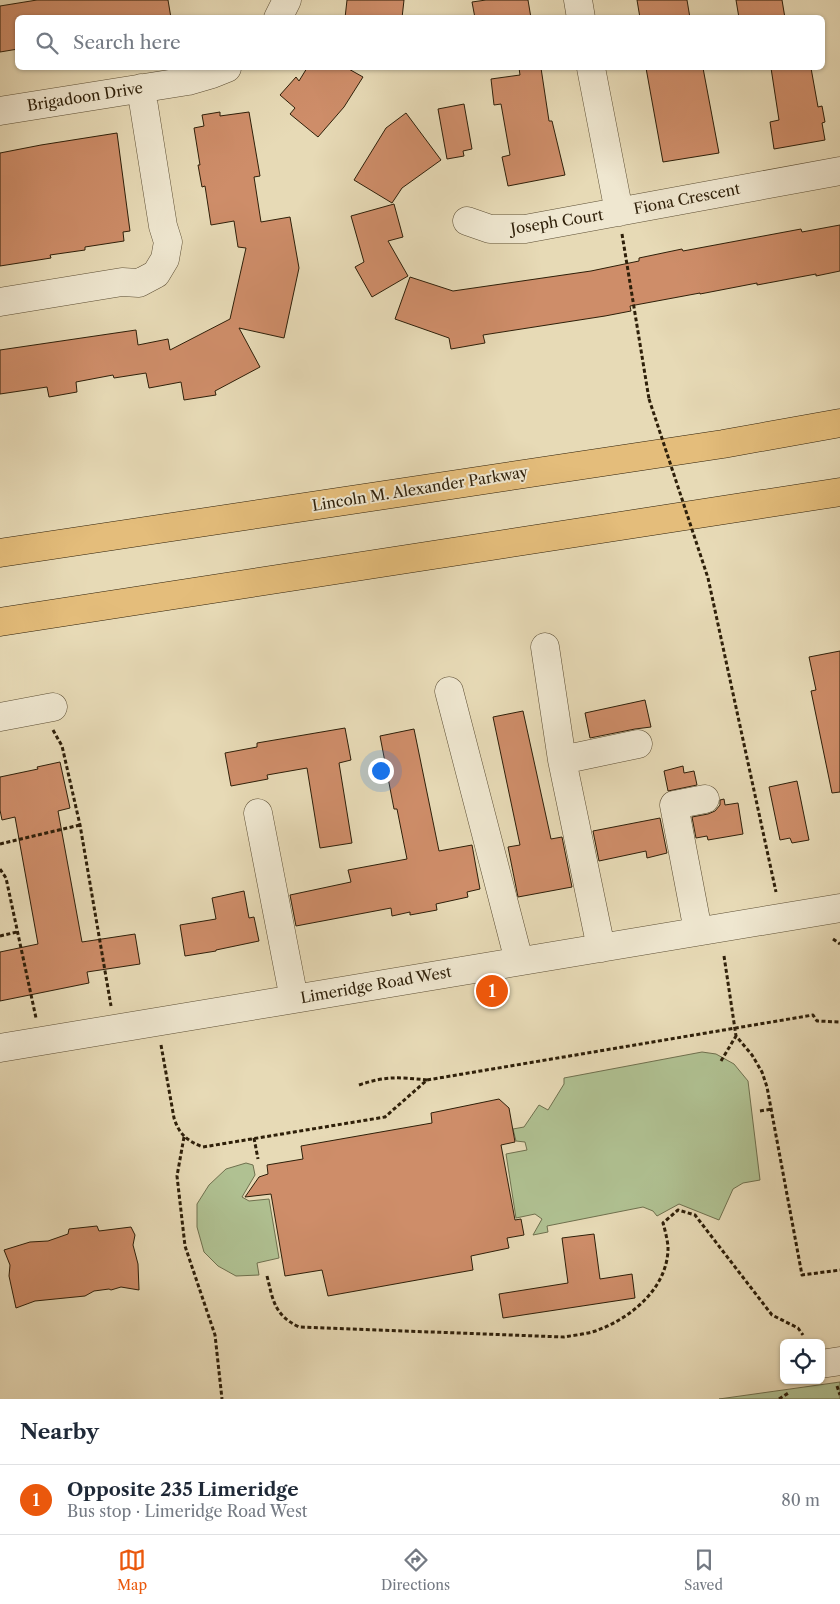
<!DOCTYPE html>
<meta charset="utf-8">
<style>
body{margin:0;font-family:"Libre Caslon Text",serif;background:#f2f2f3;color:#1f2937}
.controls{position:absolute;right:15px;bottom:15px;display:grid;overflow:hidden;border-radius:8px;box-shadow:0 1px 4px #0004}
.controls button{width:45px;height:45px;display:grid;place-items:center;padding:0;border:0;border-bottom:1px solid #e0e1e3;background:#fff;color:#1f2937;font:25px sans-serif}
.you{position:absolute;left:380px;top:770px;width:18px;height:18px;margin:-12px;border:4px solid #fff;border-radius:50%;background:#1a73e8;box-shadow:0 0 0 8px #1a73e833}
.badge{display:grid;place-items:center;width:32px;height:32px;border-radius:50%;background:#ea580c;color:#fff;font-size:16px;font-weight:700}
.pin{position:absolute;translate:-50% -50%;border:2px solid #fff;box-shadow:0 1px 5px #0006}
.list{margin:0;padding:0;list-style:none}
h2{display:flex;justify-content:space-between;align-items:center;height:65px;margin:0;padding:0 20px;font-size:21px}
h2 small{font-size:16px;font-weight:400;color:#747a83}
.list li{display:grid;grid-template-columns:32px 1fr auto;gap:15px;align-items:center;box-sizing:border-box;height:70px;padding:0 20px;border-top:1px solid #e0e1e3}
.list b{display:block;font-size:19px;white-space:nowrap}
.list p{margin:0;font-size:16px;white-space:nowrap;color:#747a83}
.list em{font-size:16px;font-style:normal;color:#747a83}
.icon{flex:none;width:28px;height:28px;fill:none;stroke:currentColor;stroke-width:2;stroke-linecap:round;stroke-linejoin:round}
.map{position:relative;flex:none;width:840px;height:1399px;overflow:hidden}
.search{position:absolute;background:#fff;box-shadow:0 1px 4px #0004;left:15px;right:15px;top:15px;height:55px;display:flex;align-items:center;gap:12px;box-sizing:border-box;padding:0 18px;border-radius:8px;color:#747a83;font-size:19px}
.sheet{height:135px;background:#fff}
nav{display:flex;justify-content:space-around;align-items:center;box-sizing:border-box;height:70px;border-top:1px solid #e0e1e3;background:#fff;font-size:14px;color:#747a83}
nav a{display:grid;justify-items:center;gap:2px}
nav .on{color:#ea580c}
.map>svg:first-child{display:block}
.green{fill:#b0c192;stroke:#6f704e}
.building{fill:#ce8d69;stroke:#2e1f09}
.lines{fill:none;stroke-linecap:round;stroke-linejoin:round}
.minor-casing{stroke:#5c4e34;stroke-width:29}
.highway-casing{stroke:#2e1f09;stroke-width:29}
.path{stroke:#2e1f09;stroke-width:3;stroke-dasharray:4 2.5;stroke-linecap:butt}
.minor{stroke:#efe7d0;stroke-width:28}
.highway{stroke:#e4bd7b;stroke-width:28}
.path-bridge{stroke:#2e1f09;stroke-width:3;stroke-dasharray:4 2.5;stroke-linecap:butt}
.labels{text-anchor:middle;stroke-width:4;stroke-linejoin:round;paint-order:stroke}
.street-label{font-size:15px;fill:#2e1f09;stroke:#efe7d0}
</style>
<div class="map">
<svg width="840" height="1399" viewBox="0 0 840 1399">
<rect width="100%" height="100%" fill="#e7dab6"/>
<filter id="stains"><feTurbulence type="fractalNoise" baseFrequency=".004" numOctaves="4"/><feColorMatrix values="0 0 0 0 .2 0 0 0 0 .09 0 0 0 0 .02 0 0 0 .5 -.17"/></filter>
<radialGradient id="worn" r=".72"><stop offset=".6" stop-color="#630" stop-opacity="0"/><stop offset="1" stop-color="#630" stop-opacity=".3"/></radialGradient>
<!-- green -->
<path class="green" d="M702 1052 716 1054 734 1064 748 1081 760 1180 743 1183 733 1189 719 1220 679 1204 657 1216 653 1211 643 1207 547 1226 548 1232 533 1235 542 1219 535 1214 516 1218 506 1154 527 1150 525 1142 516 1141 513 1129 524 1127 539 1105 548 1110 564 1084V1078Z
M246 1163 253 1165 255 1175 242 1197 249 1201 269 1199 279 1258 257 1263 259 1275 236 1276 218 1266 204 1252 197 1227V1204L209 1185 226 1169Z
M840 1382V1399H719Z"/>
<!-- building -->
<path class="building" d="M37 0H168L171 18H18V49L0 52V6Z
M347 0H404L402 18H345Z
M486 0H528L531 18H475L472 2Z
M637 0H687L690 18H640Z
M736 0H782L785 18H739Z
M307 68H347L363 77 344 107 318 137 290 114 295 108 280 95 296 77 299 81Z
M519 68H541L549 121H552L565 175 508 186 502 157 510 155 501 104 494 105 491 79 520 75Z
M646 68H703L719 153 663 162Z
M771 68H811L818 107 822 106 825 122 822 123 825 140 774 149 770 122 779 120Z
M464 104 472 149 463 151 464 156 447 159 438 109Z
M220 112V116L249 112 260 176 254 177 261 222 290 217 299 268 284 338 239 328 260 367 215 391 216 395 184 400 181 382 149 388 146 373 114 378 113 375 76 382 77 392 49 397 47 387 0 394V350L136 330 138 345 168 339 170 350 230 319 246 248 238 247 234 221 211 225 205 186 202 187 198 165H200L194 128 204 126 202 115Z
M406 113 441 160 402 188 392 203 354 180 386 128Z
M117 133 130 231 123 232 124 241 85 247V250L50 255 51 258 0 266V153L41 145Z
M394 204 403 237 388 241 408 276 372 297 355 267 364 262 351 216Z
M840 225V271L816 276V274L757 285V283L700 294V293L630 306 631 311 605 316 483 335 485 343 451 349 449 338 395 319 410 277 453 291 591 271 639 261V258L682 249 683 251 801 229 802 232Z
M840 651V792L832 793 811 691 816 690 809 657Z
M645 700 651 727 635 729 590 738 585 713Z
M523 711 551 839 562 837 572 887 518 897 508 847 520 845 493 717Z
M345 728 351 760 339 763 352 843 320 848 307 768 267 775 268 779 231 786 225 753 257 747V743Z
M414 729 439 851 472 845 480 889 467 892 468 897 436 904 437 910 410 915V912L392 916 391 908 296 926 290 895 351 882 348 870 407 859 397 809H394L380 736Z
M60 762 70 808 58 811 82 942 135 934 140 964 87 972 89 983 0 1001V952L38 944 15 817 2 820 0 810V777L38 769 37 767Z
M683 766 684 773 694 771 697 785 668 791 664 771Z
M797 781 809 840 792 843 790 838 780 840 769 787Z
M724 799 725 805 738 803 743 834 708 840 707 836 696 838 692 817 708 814 715 811 720 805V800Z
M660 818 667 853 647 858 646 851 599 861 593 831Z
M244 891 249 918 254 917 259 941 216 950V951L185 956 180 925 216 919 212 898Z
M499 1099 509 1108 515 1142 501 1145 515 1220 521 1219 524 1235 507 1238 509 1248 471 1256 473 1270 328 1296 322 1270 285 1276 271 1194 245 1197 259 1177 268 1174 267 1165 303 1159 301 1146 432 1123 431 1113Z
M97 1226 99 1231 131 1227 135 1235 133 1245 138 1264 139 1290 121 1287 111 1290 109 1289 94 1291 85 1296 35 1301 16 1308 9 1276 10 1265 4 1250 30 1242 48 1241 68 1234 69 1229Z
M594 1234 600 1279 632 1274 635 1298 503 1318 499 1294 568 1283 562 1238Z"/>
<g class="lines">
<defs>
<path id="minor" d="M578 0 581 18
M278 18 287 0
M591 68 619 212
M0 111 188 81 212 74 227 68
M467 221 490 229H525L840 171
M0 302 122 282 139 283 156 274 165 259 168 242 163 226 141 88
M545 647 562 760 601 948
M449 691 519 961
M0 717 53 707
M562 760 638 744
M258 813 294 999
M698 931 674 805 705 799
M0 1048 840 908
M821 1364 840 1361"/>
<path id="highway" d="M0 553 723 444 840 423
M0 622 840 492"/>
</defs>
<!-- minor casing -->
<use href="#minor" class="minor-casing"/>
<!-- highway casing -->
<use href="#highway" class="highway-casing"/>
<!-- path -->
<path class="path" d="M622 234 649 399
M708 578 776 892
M53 730 62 746 80 825 111 1006
M0 844 80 825
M0 869 6 878 36 1018
M0 936 17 932
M833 939 840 944
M724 956 736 1036 752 1055 762 1072 767 1087 802 1275 840 1270
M161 1045 174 1118C179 1134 187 1141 203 1147L385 1117 427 1080 813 1015 817 1021 840 1022
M721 1061 736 1036
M359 1085C385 1076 399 1077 427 1080
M760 1111 772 1109
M184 1137 177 1176 185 1246 215 1335 222 1399
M254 1138 258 1159
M267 1276C273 1300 274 1315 299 1327L564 1337C575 1335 588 1334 598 1330 633 1317 669 1286 668 1246 667 1238 665 1230 663 1223L678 1210 695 1215 772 1315 798 1328 803 1335
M837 1386 840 1395
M779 1399 790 1392"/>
<!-- minor -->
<use href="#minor" class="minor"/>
<!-- highway -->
<use href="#highway" class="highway"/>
<!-- path-bridge -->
<path class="path-bridge" d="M649 399 708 578"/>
</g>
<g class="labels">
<!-- street labels -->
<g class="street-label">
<text transform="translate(85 97) rotate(-9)" y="5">Brigadoon Drive</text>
<text transform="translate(687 199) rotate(-11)" y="5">Fiona Crescent</text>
<text transform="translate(557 222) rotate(-9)" y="5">Joseph Court</text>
<text transform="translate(420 489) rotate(-9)" y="5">Lincoln M. Alexander Parkway</text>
<text transform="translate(376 985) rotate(-10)" y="5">Limeridge Road West</text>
</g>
</g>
<rect width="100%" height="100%" filter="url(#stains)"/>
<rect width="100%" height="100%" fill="url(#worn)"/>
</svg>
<div class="controls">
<button><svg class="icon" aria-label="locate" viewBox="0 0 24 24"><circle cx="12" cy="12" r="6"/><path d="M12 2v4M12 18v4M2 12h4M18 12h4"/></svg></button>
</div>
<div class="you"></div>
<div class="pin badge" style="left:492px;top:991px">1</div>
<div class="search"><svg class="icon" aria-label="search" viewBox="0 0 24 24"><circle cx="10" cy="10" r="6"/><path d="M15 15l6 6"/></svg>Search here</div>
</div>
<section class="sheet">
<h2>Nearby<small></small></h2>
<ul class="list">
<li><span class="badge">1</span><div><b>Opposite 235 Limeridge</b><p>Bus stop · Limeridge Road West</p></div><em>80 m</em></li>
</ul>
</section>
<nav>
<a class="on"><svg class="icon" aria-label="map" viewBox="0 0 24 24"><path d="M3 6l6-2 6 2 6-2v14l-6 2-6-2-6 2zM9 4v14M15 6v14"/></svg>Map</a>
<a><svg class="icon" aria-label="directions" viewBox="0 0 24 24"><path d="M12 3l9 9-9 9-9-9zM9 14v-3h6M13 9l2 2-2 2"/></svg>Directions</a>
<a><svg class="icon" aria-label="saved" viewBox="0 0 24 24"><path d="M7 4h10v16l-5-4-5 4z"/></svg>Saved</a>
</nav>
